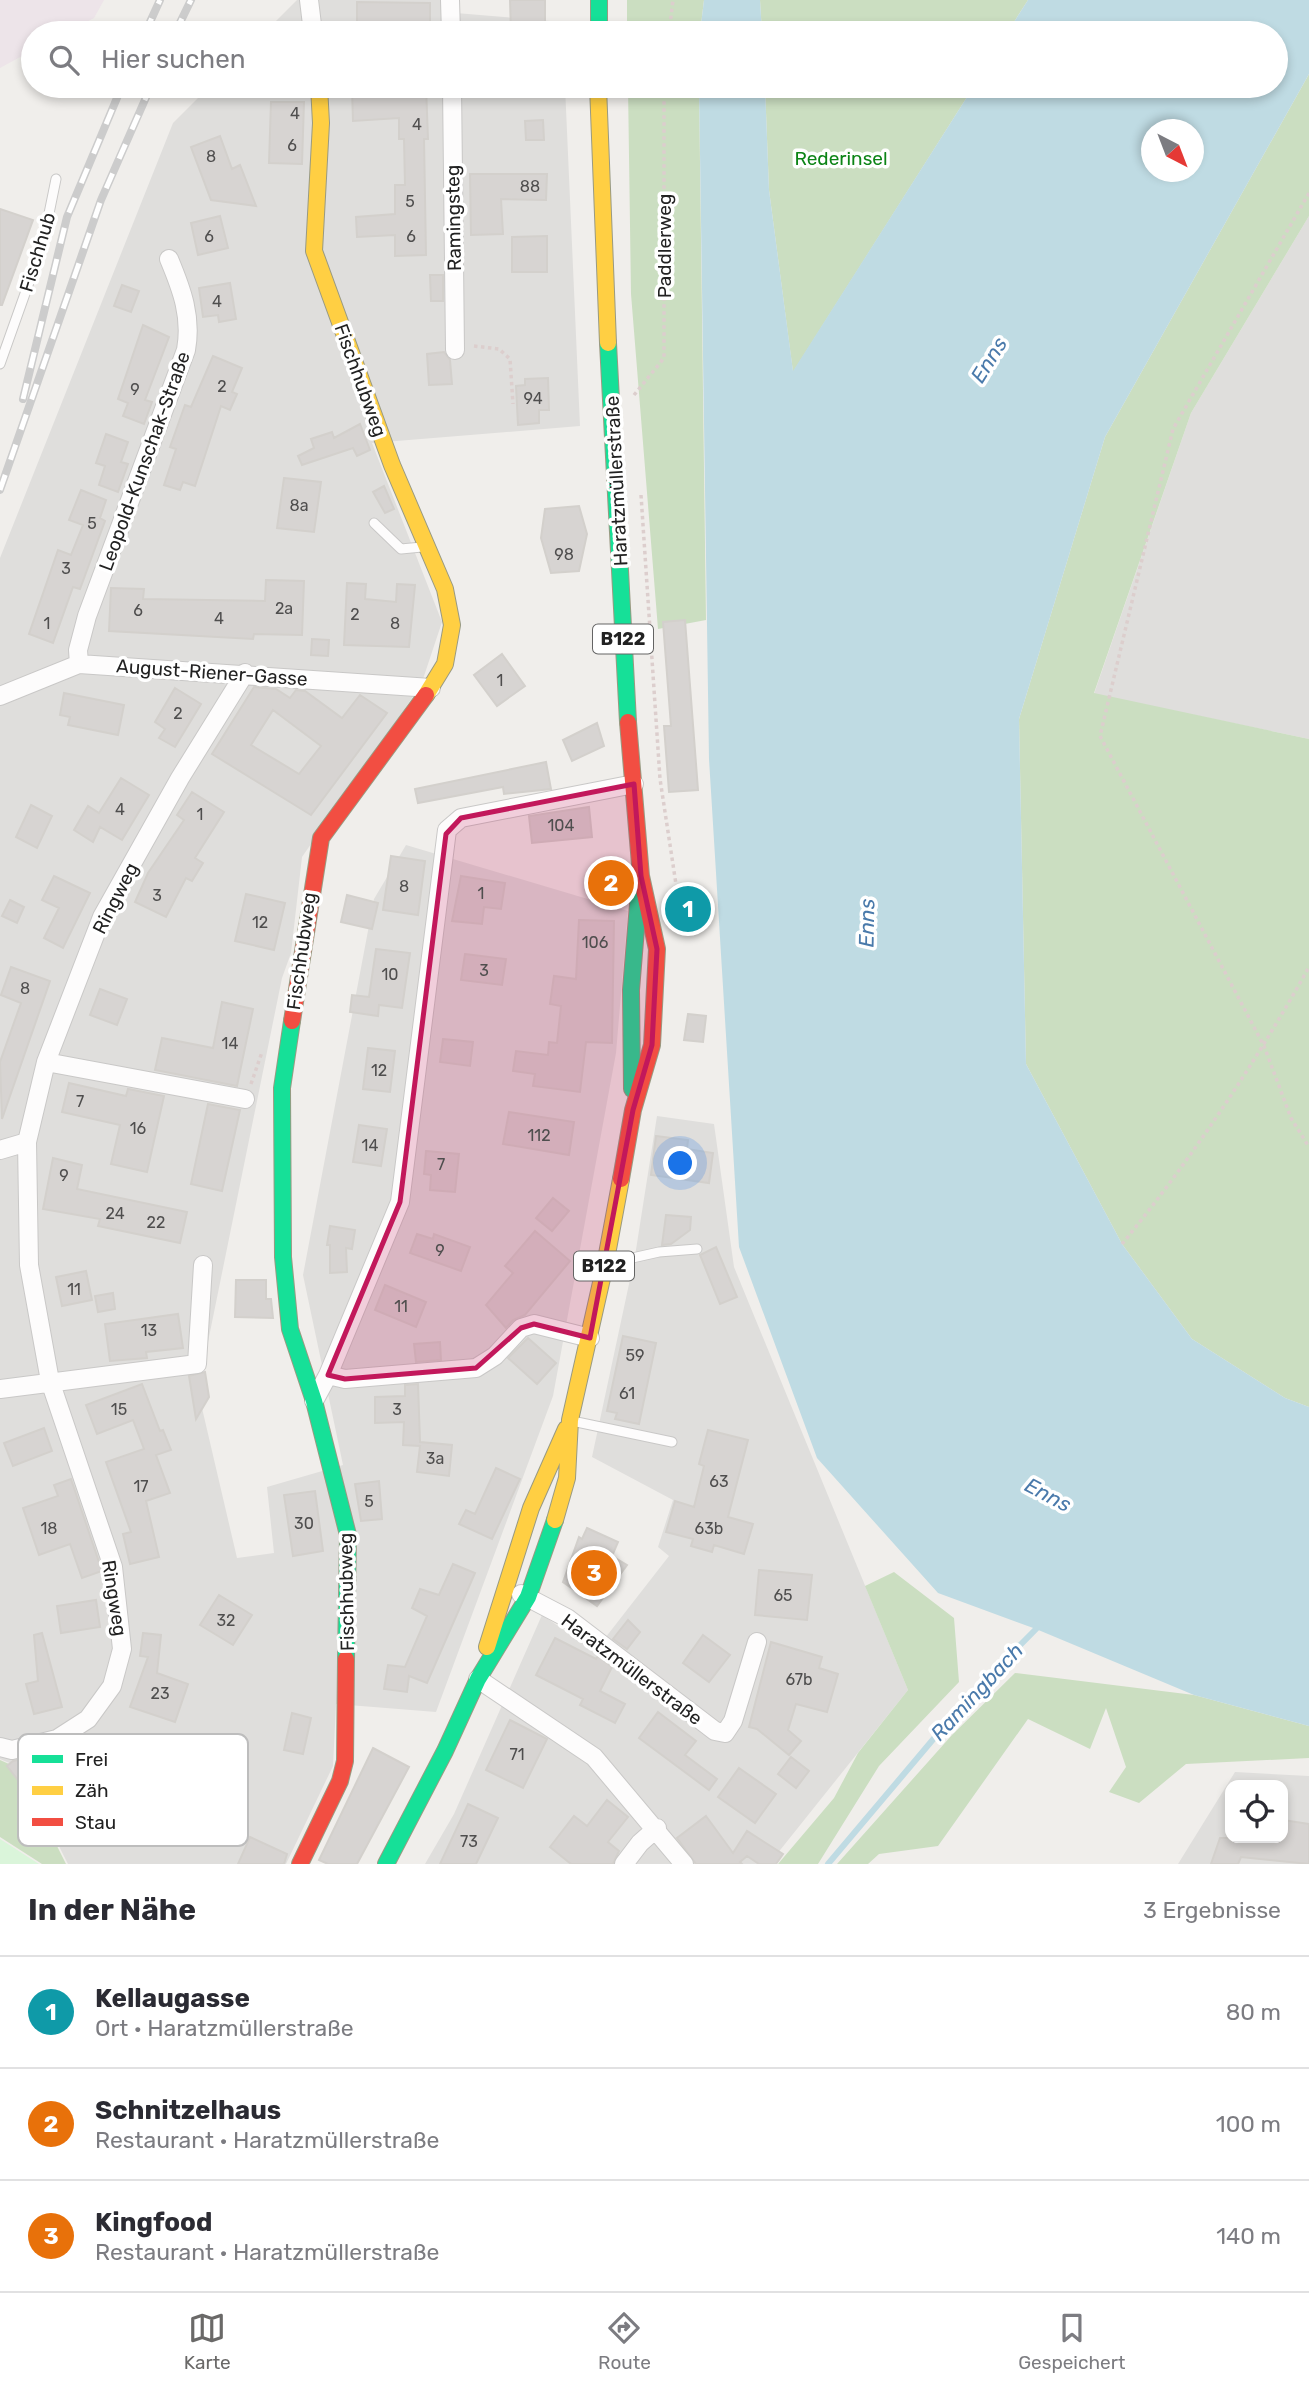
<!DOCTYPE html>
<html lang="de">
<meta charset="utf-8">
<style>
body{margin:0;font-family:Rubik,sans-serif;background:#f2f2f3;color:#2b2b33}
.controls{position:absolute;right:21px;bottom:21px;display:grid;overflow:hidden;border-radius:14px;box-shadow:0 4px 10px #0003}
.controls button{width:63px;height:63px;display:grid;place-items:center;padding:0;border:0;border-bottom:2px solid #e1e1e2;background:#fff;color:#2b2b33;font:35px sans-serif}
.compass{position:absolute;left:1141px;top:119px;width:63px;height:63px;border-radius:50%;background:#fff;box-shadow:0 4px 10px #0003;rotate:138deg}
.you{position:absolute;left:681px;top:1164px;width:24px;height:24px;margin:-18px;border:5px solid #fff;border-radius:50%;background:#1a73e8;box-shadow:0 0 0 10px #1a73e833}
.badge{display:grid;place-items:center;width:46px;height:46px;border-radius:50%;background:#6a6968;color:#fff;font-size:23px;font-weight:700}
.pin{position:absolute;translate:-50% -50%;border:4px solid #fff;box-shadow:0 2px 7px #0006}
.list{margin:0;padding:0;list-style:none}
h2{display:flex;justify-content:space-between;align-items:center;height:91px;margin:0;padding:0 28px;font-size:30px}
h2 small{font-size:23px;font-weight:400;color:#7c7c81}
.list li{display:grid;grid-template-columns:46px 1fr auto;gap:21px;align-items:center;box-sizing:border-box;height:112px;padding:0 28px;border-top:2px solid #e1e1e2}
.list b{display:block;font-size:26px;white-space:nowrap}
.list p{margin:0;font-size:23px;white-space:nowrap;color:#7c7c81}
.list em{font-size:23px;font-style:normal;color:#7c7c81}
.icon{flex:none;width:38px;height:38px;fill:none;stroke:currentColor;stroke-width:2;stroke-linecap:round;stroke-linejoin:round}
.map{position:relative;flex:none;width:1309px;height:1864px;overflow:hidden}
.search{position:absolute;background:#fff;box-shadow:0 4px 10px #0003;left:21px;right:21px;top:21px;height:77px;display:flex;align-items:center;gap:18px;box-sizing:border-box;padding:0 24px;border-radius:38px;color:#7c7c81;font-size:26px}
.sheet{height:427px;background:#fff}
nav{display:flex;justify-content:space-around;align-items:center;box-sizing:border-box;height:98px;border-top:2px solid #e1e1e2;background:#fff;font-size:19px;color:#7c7c81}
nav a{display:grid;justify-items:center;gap:4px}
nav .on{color:#6a6968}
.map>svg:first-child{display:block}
.residential{fill:#dfdedc;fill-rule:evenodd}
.industrial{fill:#ede4e9}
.forest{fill:#cbdec1}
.park{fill:#daf5da}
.water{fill:#bfdbe3;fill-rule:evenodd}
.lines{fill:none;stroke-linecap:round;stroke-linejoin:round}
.stream{stroke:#bfdbe3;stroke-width:6}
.building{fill:#d7d4d2;stroke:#d3d0cc;stroke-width:2;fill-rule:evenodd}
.lane-casing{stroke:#c9c8c7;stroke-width:11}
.street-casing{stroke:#c9c8c7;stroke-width:20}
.fast-casing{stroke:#999a82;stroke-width:18}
.slow-casing{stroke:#999a82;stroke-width:18}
.jam-casing{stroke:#999a82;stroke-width:18}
.path{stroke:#dccecd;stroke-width:3.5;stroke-dasharray:3.5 3.5;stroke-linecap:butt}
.lane{stroke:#fdfcfc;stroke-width:9}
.street{stroke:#fdfcfc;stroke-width:18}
.fast{stroke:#16e098;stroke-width:16}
.slow{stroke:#ffcf43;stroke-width:16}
.jam{stroke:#f24e42;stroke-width:16}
.rail-casing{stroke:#ccc;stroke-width:8}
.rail{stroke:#fff;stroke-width:5;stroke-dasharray:16;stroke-linecap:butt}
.marked{fill:#c2185b;fill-opacity:0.2;stroke:#c2185b;stroke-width:5;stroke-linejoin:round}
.labels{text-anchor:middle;stroke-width:7;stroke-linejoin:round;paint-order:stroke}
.number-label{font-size:16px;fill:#4f4e4e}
.shield{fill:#fff;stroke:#646464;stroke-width:2}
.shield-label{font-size:18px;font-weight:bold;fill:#222}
.park-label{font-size:19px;fill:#0c8416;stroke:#fff}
.street-label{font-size:19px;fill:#222;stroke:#fff}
.water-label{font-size:21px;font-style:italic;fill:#4a7aab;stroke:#fff}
.key{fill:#fff;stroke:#bdbdbd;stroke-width:2}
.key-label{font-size:19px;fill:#222}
</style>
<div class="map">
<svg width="1309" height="1864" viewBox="0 0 1309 1864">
<rect width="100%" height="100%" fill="#f0eeeb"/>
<!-- residential -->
<path class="residential" d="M297 0H443L444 12 562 22 563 33H264Z
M210 86H565L580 426 372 443 442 622 421 685 302 857 291 953 282 978 198 1391 237 1558 274 1553 267 1487 343 1465 303 1275 374 899 406 845 628 911 616 1053 553 1396 436 1712 336 1704 333 1766 286 1864H68L19 1767 0 1759V558L173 123Z
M1309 216V739L1094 694 1191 413Z
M657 1116 714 1124 734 1267 908 1690 769 1864H425L454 1814 542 1615 595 1651 669 1556 658 1547 673 1500 592 1457 635 1256Z
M1235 1772 1309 1776V1864H1178ZM1230 1785H1283V1838H1230Z"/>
<!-- industrial -->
<path class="industrial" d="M0 0H104L94 18 66 33H33V50L0 68Z"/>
<!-- forest -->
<path class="forest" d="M627 0H704L700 33H627Z
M760 0H1028L1007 33H762Z
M1309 74V216L1191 413 1094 693 1309 739V1407L1285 1398 1192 1339 1122 1244 1026 1064 1019 719 1105 437Z
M628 86H699L706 620 658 629 631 294Z
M765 86H974L793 372 769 190Z
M894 1572 954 1618 959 1682 879 1766 818 1864H778L834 1798 858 1753 908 1690 865 1586Z
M1015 1673 1194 1695 1309 1726V1758L1186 1764 1139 1803 1109 1792 1126 1767 1106 1708 1090 1749 1028 1719 938 1846 879 1854 868 1864H837L952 1735Z
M0 1760 18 1768 66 1864H42L0 1837Z"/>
<!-- park -->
<path class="park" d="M0 1839 39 1864H0Z"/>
<!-- water -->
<path class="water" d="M704 0H760L762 33H700Z
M1028 0H1309V74L1105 437 1019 719 1026 1064 1122 1244 1192 1339 1285 1398 1309 1407V1726L1194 1695 1036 1629 938 1593 817 1458 739 1247 709 759 699 86H765L769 190 793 371 974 86H1276V33H1007ZM1152 130H1194V172H1152Z"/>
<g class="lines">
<!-- stream -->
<path class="stream" d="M828 1864 968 1698 1040 1625"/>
</g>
<!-- building -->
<path class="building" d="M510 0H545V33H511Z
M357 2 430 3V33H357Z
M426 86 428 139H424L426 255 395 256V235L357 237 356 217 395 214V185H405L404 139H399V118L353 121 352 89Z
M271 102H304L302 164 269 163Z
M543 120 544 140H526L525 121Z
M220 136 232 169 240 165 256 206 211 200 191 147Z
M470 174H547L546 200 501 199 503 234 471 235Z
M0 209 33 220 2 305H0Z
M220 216 228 248 198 255 191 223Z
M547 236V272H512V237Z
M430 275H443V301H431Z
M230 283 236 319 219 322 218 315 203 317 199 288Z
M122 285 139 291 131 312 114 306Z
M143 325 169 337 145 400 152 402 144 424 123 416 128 403 118 399Z
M444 352 450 360 452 384 429 385 427 354Z
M213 356 242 368 232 392 237 394 230 410 221 406 195 486 183 482 180 490 164 485 176 449 170 447 185 405 191 407Z
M548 378 549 410H539V423L518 425 516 386 525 385V379Z
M360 424 370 450 357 456 353 448 302 465 298 456 314 448 311 439 332 432 334 438Z
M106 434 128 442 121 462 128 464 118 492 99 485 105 466 96 463Z
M284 478 321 482 314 532 277 528Z
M384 486 394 509 385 513 373 492Z
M81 490 106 500 100 518 105 521 80 589 73 587 53 643 29 634 58 550 71 555 83 525 69 520Z
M579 506 587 534 579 571 551 573 541 538 545 509Z
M266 580 304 581 302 635 254 634 253 639 109 631 111 588 144 589 143 599 265 601Z
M347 583 366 584 365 599 396 602 397 584 415 585 409 647 344 645Z
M685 620 698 790 669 792 664 726H671L663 622Z
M312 639 329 640 328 656 311 655Z
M502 654 525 686 497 706 474 675Z
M254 687 276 689 290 698 296 690 305 691 342 718 360 695 387 713 311 815 212 754ZM273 710 321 746 299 774 251 745Z
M175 688 201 704 175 747 159 738 165 729 155 722Z
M64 693 124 705 118 735 68 725 70 717 60 715Z
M597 723 604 746 572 761 563 740Z
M546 762 551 789 504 794 503 787 418 803 415 789Z
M121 778 149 795 122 840 100 827 93 842 74 830 88 806 99 813Z
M192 792 224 812 195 858 203 863 192 881 186 878 166 917 135 902 148 873 184 820 177 815Z
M31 805 52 816 37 848 16 837Z
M589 807 592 837 532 843 529 816Z
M391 856 425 861 418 915 383 910Z
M54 876 90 893 63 948 44 938 59 908 42 900Z
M461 876 505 883 501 909 484 907 482 924 452 921Z
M246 894 285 903 274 950 235 941Z
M347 895 378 903 372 929 341 922Z
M10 900 24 907 17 923 2 916Z
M579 920 614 921 612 1043 586 1042 580 1092 533 1086 535 1074 513 1071 516 1051 548 1055 549 1042 557 1043 561 1006 550 1004 554 976 576 979Z
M376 949 410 953 402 1008 379 1005 378 1016 350 1012 352 995 369 997Z
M465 954 506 959 502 985 461 980Z
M11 967 50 981 2 1119 0 1062 21 1003 1 995Z
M100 989 127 999 117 1025 90 1015Z
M222 1002 253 1009 237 1086 155 1070 162 1038 213 1048Z
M688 1014 706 1016 703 1042 684 1040Z
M443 1039 473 1042 470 1066 440 1062Z
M368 1048 395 1051 390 1092 363 1089Z
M69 1083 126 1096 128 1089 164 1096 147 1172 111 1164 120 1125 62 1112Z
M208 1104 240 1110 222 1191 191 1184Z
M509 1112 574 1122 569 1155 503 1144Z
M359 1125 387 1129 381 1166 353 1162Z
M656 1136 688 1140 687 1149 713 1153 709 1183 651 1175Z
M426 1151 459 1154 455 1192 430 1190 431 1175 424 1174Z
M53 1158 82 1165 77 1189 187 1212 180 1243 98 1226 100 1219 43 1209Z
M553 1198 569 1211 552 1231 536 1218Z
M666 1215 691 1217 690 1230 671 1244 662 1245Z
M330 1226 355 1230 352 1249 346 1248 347 1272 330 1273V1245H327Z
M535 1231 570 1261 525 1315 513 1320 506 1328 486 1305 513 1273 505 1266Z
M417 1234 433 1239 434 1234 470 1247 461 1271 410 1253Z
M716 1247 737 1297 720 1304 700 1255Z
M86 1271 92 1300 62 1306 56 1277Z
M236 1280H266V1299H271L273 1318 235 1317Z
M385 1285 426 1302 416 1327 375 1310Z
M113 1293 115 1309 98 1312 95 1296Z
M178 1314 183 1348 146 1352 147 1358 110 1361 105 1324Z
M623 1336 656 1343 639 1424 615 1419 617 1413 607 1411Z
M528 1338 556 1363 537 1384 508 1358Z
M440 1342 441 1360 416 1362 414 1344Z
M205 1372 209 1397 196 1419 189 1376Z
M142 1384 160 1431 163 1430 171 1450 156 1455 170 1493 146 1501 159 1557 130 1564 123 1534 131 1532 106 1462 144 1449 133 1420 97 1434 86 1405Z
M418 1384 420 1442 452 1445 449 1476 417 1472 420 1446 403 1445 404 1422 375 1423V1397L405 1396V1385Z
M44 1428 52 1451 13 1466 4 1443Z
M708 1430 748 1440 728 1517 753 1524 744 1554 714 1545 712 1552 691 1546 693 1539 666 1532 675 1501 694 1507 704 1466 699 1464Z
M496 1468 520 1479 492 1539 459 1524 466 1510 475 1514Z
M71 1479 102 1571 82 1578 70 1544 39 1555 23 1508 58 1496 54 1485Z
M379 1481 382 1519 361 1521 355 1484Z
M315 1491 323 1551 293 1556 284 1495Z
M587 1528 618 1542 612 1556 627 1565 597 1606 563 1582 579 1537 582 1539Z
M453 1564 475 1573 427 1683 409 1676 407 1692 384 1689 388 1665 405 1667 427 1616 412 1608 420 1589 439 1595Z
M759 1570 812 1575 807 1620 755 1615Z
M219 1595 252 1615 233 1645 200 1625Z
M96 1600 100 1627 61 1633 57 1606Z
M628 1620 640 1632 627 1649 613 1639Z
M42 1633 62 1707 34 1714 26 1684 38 1681 34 1635Z
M143 1633 161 1635 157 1673 188 1684 175 1722 130 1707 148 1657 140 1656Z
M703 1635 730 1655 709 1682 683 1663Z
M555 1638 596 1659 598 1656 612 1667 600 1691 625 1704 615 1723 580 1705 583 1699 536 1675Z
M771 1642 822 1657 819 1668 838 1674 827 1712 796 1704 788 1730 801 1741 789 1755 757 1729 749 1727Z
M658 1712 696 1741 685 1755 717 1779 709 1790 639 1738Z
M292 1713 311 1718 303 1754 284 1750Z
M510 1720 547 1739 523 1788 486 1770Z
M373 1748 409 1767 357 1864H328L319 1860Z
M37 1756 45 1765 21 1784 7 1766 13 1761Z
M791 1757 809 1771 796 1788 778 1774Z
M739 1768 776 1794 755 1823 718 1797Z
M607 1800 628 1817 608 1842 619 1851 613 1864H571L550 1847 574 1816 587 1826Z
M468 1804 498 1818 476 1864H440Z
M706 1816 733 1853 747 1831 783 1854 776 1864H759L747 1856 740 1862 742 1864H696L677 1838Z
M1283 1820 1309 1824V1864L1241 1857 1238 1864H1211L1220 1838H1283Z
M250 1837 287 1854 284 1864H238Z"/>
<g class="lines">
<defs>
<path id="lane" d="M0 364 43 243 56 179
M374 523 401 549 422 547
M610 1263 659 1252 697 1249
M572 1421 672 1442"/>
<path id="street" d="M309 0 313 33
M450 0 451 33
M452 86 455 350
M79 664 78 650 87 616 186 350C192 317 182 290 169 259
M0 696 79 664 431 688
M46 1062 245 1099
M0 1150 27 1142
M328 1375 345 1379 476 1368 495 1356 521 1328 534 1324 590 1338
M0 1389 197 1364 203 1265
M314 1401 328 1375 400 1202 447 830 461 818 634 784
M521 1594 567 1618 715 1731 725 1733 733 1721 757 1642
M478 1679 594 1757 684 1864
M0 1747 12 1750 57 1739 88 1719 112 1686 122 1649 113 1567 50 1381 29 1265 27 1142 46 1062 102 917 180 778 245 673
M624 1864 640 1843 657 1828"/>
<path id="fast" d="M599 0V33
M608 343 628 722
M292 1021 282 1088 283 1257 290 1329 314 1401 348 1535 346 1659
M632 1089 631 990 639 892
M386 1864 445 1751 478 1679 528 1597 555 1520"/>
<path id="slow" d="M319 86 321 123 314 251 392 465 445 589 452 625 445 664 426 695
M598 86 608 343
M555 1520 567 1478 570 1420 605 1265 621 1179
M487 1647 531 1508 566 1429"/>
<path id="jam" d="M292 1021 321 838 426 695
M621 1179 633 1110 652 1045 657 949 641 876 628 722
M300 1864 340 1781 345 1761 346 1659"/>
</defs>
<!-- lane casing -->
<use href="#lane" class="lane-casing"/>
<!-- street casing -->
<use href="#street" class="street-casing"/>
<!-- fast casing -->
<use href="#fast" class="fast-casing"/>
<!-- slow casing -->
<use href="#slow" class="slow-casing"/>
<!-- jam casing -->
<use href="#jam" class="jam-casing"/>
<!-- path -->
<path class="path" d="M669 33 673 0
M1309 193 1173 429 1100 736 1264 1046 1291 1118 1309 1147
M474 346 499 349 510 359 513 404
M634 395 664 358V86
M641 495 660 779 679 904 678 930
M251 1084 262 1052
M1122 1244C1193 1157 1254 1065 1309 967"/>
<!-- lane -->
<use href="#lane" class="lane"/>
<!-- street -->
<use href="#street" class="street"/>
<!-- fast -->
<use href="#fast" class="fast"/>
<!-- slow -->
<use href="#slow" class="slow"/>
<!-- jam -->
<use href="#jam" class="jam"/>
<defs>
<path id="rail" d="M145 33 160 0
M175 33 191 0
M23 399 67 217 122 86
M0 490 101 200 151 86"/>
</defs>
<!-- rail casing -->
<use href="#rail" class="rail-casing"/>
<!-- rail -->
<use href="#rail" class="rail"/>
</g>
<!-- marked area -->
<path class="marked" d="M634 784 641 876 657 949 652 1045 633 1110 590 1338 534 1324 521 1328 476 1368 345 1379 328 1375 400 1202 446 834 461 818Z"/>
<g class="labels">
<!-- number labels -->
<g class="number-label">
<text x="295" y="119">4</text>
<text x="417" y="130">4</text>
<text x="292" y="151">6</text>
<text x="211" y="162">8</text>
<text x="530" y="192">88</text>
<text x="410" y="207">5</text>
<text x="209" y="242">6</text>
<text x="411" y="242">6</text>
<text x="217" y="307">4</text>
<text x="222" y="392">2</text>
<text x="135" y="395">9</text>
<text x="533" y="404">94</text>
<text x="299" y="511">8a</text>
<text x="92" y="529">5</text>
<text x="564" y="560">98</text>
<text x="66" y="574">3</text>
<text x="284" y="614">2a</text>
<text x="138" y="616">6</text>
<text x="355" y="620">2</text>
<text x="219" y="624">4</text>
<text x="47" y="629">1</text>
<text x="395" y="629">8</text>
<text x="500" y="686">1</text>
<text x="178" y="719">2</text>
<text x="120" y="815">4</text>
<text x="200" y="820">1</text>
<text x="561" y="831">104</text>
<text x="404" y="892">8</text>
<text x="481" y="899">1</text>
<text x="157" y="901">3</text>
<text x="260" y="928">12</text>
<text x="595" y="948">106</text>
<text x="484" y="976">3</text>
<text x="390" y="980">10</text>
<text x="25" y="994">8</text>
<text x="230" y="1049">14</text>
<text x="379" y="1076">12</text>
<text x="80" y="1107">7</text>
<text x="138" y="1134">16</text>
<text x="539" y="1141">112</text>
<text x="370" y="1151">14</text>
<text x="441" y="1170">7</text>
<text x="64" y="1181">9</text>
<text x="115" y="1219">24</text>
<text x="156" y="1228">22</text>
<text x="440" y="1256">9</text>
<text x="74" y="1295">11</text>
<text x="401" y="1312">11</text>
<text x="149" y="1336">13</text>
<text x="635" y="1361">59</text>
<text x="627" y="1399">61</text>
<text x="119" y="1415">15</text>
<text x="397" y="1415">3</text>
<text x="435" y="1464">3a</text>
<text x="719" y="1487">63</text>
<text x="141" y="1492">17</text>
<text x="369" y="1507">5</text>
<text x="304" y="1529">30</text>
<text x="49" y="1534">18</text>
<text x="709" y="1534">63b</text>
<text x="783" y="1601">65</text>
<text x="226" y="1626">32</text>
<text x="799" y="1685">67b</text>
<text x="160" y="1699">23</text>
<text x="517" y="1760">71</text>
<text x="469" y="1847">73</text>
</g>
<!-- shield labels -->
<g class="shield">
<rect x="593" y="624.5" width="60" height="29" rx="5"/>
<rect x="574" y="1251.5" width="60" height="29" rx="5"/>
</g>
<g class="shield-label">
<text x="623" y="645">B122</text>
<text x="604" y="1272">B122</text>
</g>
<!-- park labels -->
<g class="park-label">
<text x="841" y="165">Rederinsel</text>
</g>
<!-- street labels -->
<g class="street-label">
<text transform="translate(453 218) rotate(-91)" y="7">Ramingsteg</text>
<text transform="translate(664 246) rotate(-90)" y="7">Paddlerweg</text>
<text transform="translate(37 252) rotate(-73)" y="7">Fischhub</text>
<text transform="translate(361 380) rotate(70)" y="7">Fischhubweg</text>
<text transform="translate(144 461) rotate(-70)" y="7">Leopold-Kunschak-Straße</text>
<text transform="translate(616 481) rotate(-93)" y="7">Haratzmüllerstraße</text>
<text transform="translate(212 672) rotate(4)" y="7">August-Riener-Gasse</text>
<text transform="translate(115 898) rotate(-63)" y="7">Ringweg</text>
<text transform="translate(301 951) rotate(-82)" y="7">Fischhubweg</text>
<text transform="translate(346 1592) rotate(-91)" y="7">Fischhubweg</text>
<text transform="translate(115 1598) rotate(81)" y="7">Ringweg</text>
<text transform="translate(632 1669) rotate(37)" y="7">Haratzmüllerstraße</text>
</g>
<!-- water labels -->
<g class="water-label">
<text transform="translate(989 360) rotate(-58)" y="7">Enns</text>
<text transform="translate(867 923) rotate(-89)" y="7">Enns</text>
<text transform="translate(1048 1495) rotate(28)" y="7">Enns</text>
<text transform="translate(977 1692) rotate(-47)" y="7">Ramingbach</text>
</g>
</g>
<!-- legend -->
<rect x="18" y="1734" width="230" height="112" rx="10" class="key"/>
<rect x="32" y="1755" width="31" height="8" fill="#16e098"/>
<rect x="32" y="1786" width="31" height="9" fill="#ffcf43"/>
<rect x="32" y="1818" width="31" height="8" fill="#f24e42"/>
<g class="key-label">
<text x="75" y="1766">Frei</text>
<text x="75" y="1797">Zäh</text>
<text x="75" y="1829">Stau</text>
</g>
</svg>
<div class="controls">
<button><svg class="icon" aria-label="locate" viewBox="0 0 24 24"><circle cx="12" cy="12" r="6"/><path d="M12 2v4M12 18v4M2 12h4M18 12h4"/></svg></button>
</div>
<svg class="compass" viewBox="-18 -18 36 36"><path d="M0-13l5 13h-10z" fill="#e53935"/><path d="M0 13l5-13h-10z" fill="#7c7c81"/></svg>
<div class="you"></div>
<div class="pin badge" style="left:688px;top:909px;background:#0f9aa8">1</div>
<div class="pin badge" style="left:611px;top:883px;background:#e8710a">2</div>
<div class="pin badge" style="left:594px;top:1573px;background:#e8710a">3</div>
<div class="search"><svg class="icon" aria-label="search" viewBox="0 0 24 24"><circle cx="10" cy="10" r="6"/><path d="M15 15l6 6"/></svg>Hier suchen</div>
</div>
<section class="sheet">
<h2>In der Nähe<small>3 Ergebnisse</small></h2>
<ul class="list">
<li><span class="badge" style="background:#0f9aa8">1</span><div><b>Kellaugasse</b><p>Ort · Haratzmüllerstraße</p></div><em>80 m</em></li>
<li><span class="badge" style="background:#e8710a">2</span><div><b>Schnitzelhaus</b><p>Restaurant · Haratzmüllerstraße</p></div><em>100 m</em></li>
<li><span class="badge" style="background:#e8710a">3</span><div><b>Kingfood</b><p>Restaurant · Haratzmüllerstraße</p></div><em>140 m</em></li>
</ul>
</section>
<nav>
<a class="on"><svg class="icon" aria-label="map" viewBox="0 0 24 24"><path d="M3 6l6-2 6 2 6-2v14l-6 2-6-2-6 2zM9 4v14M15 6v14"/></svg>Karte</a>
<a><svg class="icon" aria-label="directions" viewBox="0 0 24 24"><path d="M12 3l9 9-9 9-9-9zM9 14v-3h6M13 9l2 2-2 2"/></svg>Route</a>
<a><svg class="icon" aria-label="saved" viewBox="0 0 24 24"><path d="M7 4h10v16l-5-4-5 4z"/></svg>Gespeichert</a>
</nav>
